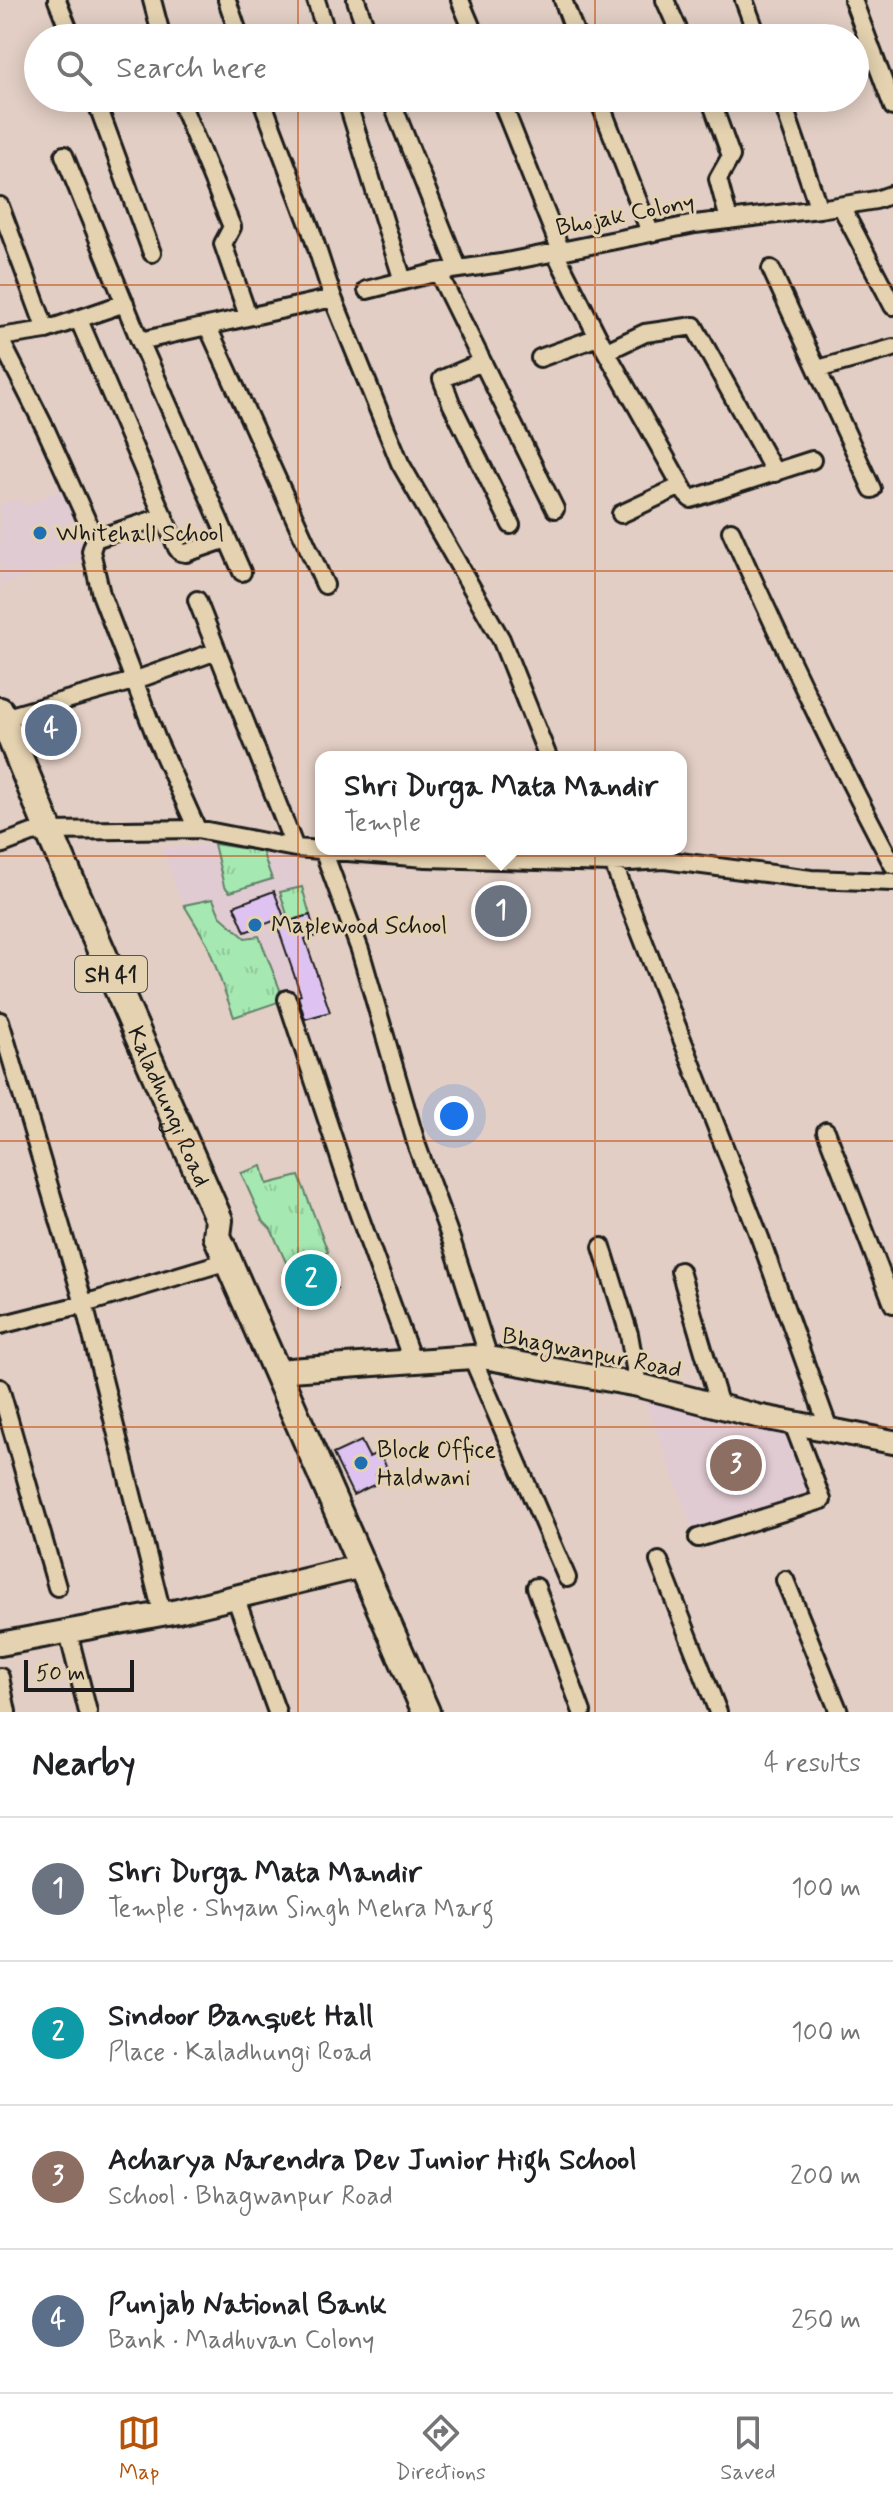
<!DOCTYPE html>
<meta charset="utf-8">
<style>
body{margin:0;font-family:Mynerve,sans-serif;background:#f2f2f2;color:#202124}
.scale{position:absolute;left:24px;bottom:20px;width:110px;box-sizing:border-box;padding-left:8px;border:4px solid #1c1c1c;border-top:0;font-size:22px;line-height:28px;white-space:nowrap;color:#1c1c1c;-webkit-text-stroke:6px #e4d2b0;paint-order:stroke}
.you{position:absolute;left:454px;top:1116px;width:28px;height:28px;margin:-20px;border:6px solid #fff;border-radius:50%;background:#1a73e8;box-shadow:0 0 0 12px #1a73e833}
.badge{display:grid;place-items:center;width:52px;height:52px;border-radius:50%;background:#b45309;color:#fff;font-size:26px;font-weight:700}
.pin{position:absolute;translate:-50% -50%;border:4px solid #fff;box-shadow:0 2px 8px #0006}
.popup{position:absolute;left:315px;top:751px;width:372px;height:104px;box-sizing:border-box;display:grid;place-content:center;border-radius:16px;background:#fff;filter:drop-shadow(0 2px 6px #0005);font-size:26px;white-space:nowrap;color:#757577}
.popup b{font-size:30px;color:#202124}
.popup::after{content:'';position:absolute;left:50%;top:100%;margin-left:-16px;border:16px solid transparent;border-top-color:#fff}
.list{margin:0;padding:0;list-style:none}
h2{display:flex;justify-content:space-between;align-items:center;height:104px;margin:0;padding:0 32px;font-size:34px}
h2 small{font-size:26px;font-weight:400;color:#757577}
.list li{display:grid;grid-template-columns:52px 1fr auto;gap:24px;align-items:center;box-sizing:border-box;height:144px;padding:0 32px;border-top:2px solid #e0e0e0}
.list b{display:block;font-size:30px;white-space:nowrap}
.list p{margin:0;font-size:26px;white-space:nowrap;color:#757577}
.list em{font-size:26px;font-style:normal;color:#757577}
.icon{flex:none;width:44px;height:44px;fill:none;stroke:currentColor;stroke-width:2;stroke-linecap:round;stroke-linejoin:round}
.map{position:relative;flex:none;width:893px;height:1712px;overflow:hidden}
.search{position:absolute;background:#fff;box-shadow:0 4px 20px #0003;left:24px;right:24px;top:24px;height:88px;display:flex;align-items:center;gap:20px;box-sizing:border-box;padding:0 28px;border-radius:44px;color:#757577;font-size:30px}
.sheet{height:680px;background:#fff}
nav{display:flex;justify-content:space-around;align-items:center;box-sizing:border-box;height:112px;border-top:2px solid #e0e0e0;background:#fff;font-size:22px;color:#757577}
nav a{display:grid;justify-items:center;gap:4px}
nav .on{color:#b45309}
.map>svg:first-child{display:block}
.built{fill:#e1cbd2}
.grass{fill:url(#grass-tufts);stroke:#618267;stroke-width:2}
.building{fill:#dec3f2;stroke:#1c1c1c;stroke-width:2}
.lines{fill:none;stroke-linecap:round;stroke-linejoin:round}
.street-casing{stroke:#1c1c1c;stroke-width:22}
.secondary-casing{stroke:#1c1c1c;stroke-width:28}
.primary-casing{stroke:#1c1c1c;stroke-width:32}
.street{stroke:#e4d2b0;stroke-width:16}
.secondary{stroke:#e4d2b0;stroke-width:22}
.primary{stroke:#e4d2b0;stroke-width:26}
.grid{fill:none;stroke:#bf4d0f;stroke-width:2;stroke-opacity:0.55}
.poi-dot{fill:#1f6fb2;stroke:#e4d2b0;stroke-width:3}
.labels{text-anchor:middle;stroke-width:6;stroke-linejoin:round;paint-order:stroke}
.shield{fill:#e4d2b0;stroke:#585348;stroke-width:2}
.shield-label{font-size:22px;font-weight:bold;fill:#1c1c1c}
.street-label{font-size:24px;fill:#1c1c1c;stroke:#e4d2b0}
.poi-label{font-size:24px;fill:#1c1c1c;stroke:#e4d2b0;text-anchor:start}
</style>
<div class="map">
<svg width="893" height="1712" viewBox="0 0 893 1712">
<defs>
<pattern id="grass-tufts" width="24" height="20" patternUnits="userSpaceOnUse" patternTransform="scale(2)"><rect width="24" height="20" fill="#a6e8b2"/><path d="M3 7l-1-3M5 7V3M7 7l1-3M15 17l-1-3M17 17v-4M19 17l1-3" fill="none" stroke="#8ec698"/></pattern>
</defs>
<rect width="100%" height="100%" fill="#e2cec4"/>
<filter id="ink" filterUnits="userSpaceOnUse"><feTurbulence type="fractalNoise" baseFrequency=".0125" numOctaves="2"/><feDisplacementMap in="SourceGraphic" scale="16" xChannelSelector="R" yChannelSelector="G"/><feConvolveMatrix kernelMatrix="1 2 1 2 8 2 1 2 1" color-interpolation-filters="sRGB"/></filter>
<g filter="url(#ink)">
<!-- built -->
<path class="built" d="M65 488 90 559 0 585V504L21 499 24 506Z
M214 844 250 848 294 859 316 936 305 940 330 1012 300 1021 290 998 234 1017 207 943 178 894 162 849Z
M642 1394 791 1432 816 1497 695 1536Z"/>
<!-- grass -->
<path class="grass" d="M214 844 262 851 272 879 230 892 224 886Z
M302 887 310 915 289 921 280 892Z
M213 899 220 916 245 938 259 936 284 1000 234 1017 207 943 184 905Z
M262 1166 267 1184 299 1176 328 1252 289 1269 271 1229 262 1220 241 1173Z"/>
<!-- building -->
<path class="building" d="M274 891 284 917 245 932 234 906Z
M310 915 316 936 305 939 330 1012 305 1019 298 996 301 995 277 925Z
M322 1255 337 1289 299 1306 284 1272Z
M361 1441 369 1457 379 1452 388 1470 376 1475 380 1482 353 1495 333 1454Z"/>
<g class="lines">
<defs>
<path id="street" d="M57 0 72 38
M152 0 162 38
M227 0 240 38
M316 0 328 38
M356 0 369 38
M460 0 476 38
M563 0 577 38
M665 0 682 38
M744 0 758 38
M853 0 893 107
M95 98 152 253
M179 98 232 227 223 244 248 316
M261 98 311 230 333 298 400 463 501 639 548 757
M346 98 403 281
M390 98 458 268
M500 98 561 251
M598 98 650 232
M710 98 731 156 718 179 729 220
M781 98 819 209
M64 155 140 341 242 572
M0 206 46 330
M841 206 893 306
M555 252 598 337 686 494 691 499 812 460
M771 269 872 489
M438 272 555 509
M367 290 438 272 501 263 695 224 819 209 876 200 893 194
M79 320 177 548 180 552 186 553 227 539
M208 327 325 585
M0 337 46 330 125 303
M0 339 46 430 95 539 91 551 101 594 157 740 197 829
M140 341 333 298
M607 351 645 333 694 326 775 473
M540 358 598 337
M482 362 442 379 451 403 511 525
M818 369 893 348
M621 514 681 486
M731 531C782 644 835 756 893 865
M95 539 164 516
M197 600 295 848
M0 719 133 681 217 651
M0 845 32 833 49 831 197 829 295 848 426 858 613 863 664 860 811 879 893 882
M323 850 360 950 417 1146 451 1239 489 1358
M613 863 760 1238 830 1432
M287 999 355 1204 413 1363
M0 1021 84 1304 159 1601
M826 1131 893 1304
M602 1247 629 1334 638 1385
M680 1271 720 1406
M0 1325 84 1304 228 1261
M472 1357 567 1578
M0 1388 57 1587
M698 1538 822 1500 793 1424
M659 1561 718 1712
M785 1580 839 1712
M536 1587 582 1712
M236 1599 277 1712
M68 1632 88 1712
M0 1677 7 1712"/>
<path id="secondary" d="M276 1371 472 1357 489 1358 638 1385 757 1416 893 1442
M0 1644 178 1611 362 1566"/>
<g id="primary">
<path id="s1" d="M0 711 49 831 219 1220 217 1236 228 1261 426 1712"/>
</g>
</defs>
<!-- street casing -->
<use href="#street" class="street-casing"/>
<!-- secondary casing -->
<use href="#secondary" class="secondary-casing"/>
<!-- primary casing -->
<use href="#primary" class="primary-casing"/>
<!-- street -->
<use href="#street" class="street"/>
<!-- secondary -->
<use href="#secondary" class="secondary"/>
<!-- primary -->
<use href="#primary" class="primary"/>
</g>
</g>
<!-- grid -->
<path class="grid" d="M298 0V38M595 0V38M298 98V1712M595 98V1712M0 285H893M0 571H893M0 856H893M0 1141H893M0 1427H893"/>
<!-- markers -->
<g class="poi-dot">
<circle cx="40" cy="533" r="8"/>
<circle cx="255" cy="925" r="8"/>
<circle cx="361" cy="1463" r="8"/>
</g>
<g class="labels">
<!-- shield labels -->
<rect class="shield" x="75" y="956" width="72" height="36" rx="6"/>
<g class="shield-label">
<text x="111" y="982">SH 41</text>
</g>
<!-- street labels -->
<g class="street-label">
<text transform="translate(625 214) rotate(-11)" y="8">Bhojak Colony</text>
<text dy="8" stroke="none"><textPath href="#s1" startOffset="430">Kaladhungi Road</textPath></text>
<text transform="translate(592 1352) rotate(11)" y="8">Bhagwanpur Road</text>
</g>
<!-- poi labels -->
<g class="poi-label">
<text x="56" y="541">Whitehall School</text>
<text x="271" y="933">Maplewood School</text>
<text x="377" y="1457">Block Office<tspan x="377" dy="28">Haldwani</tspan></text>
</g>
</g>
</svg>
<div class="scale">50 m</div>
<div class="you"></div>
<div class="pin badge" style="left:501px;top:911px;background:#6b7280">1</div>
<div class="popup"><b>Shri Durga Mata Mandir</b>Temple</div>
<div class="pin badge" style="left:311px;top:1280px;background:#0f9aa8">2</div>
<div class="pin badge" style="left:736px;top:1465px;background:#8d6e63">3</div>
<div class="pin badge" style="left:51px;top:730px;background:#5c6f8a">4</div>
<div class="search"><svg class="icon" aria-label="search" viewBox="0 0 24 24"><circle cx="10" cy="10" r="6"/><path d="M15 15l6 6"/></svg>Search here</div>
</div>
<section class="sheet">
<h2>Nearby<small>4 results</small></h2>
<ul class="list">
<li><span class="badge" style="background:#6b7280">1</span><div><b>Shri Durga Mata Mandir</b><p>Temple · Shyam Singh Mehra Marg</p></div><em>100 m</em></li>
<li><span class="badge" style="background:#0f9aa8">2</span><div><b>Sindoor Banquet Hall</b><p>Place · Kaladhungi Road</p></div><em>100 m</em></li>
<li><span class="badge" style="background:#8d6e63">3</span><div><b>Acharya Narendra Dev Junior High School</b><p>School · Bhagwanpur Road</p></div><em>200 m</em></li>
<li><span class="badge" style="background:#5c6f8a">4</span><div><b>Punjab National Bank</b><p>Bank · Madhuvan Colony</p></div><em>250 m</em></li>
</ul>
</section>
<nav>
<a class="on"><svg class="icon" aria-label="map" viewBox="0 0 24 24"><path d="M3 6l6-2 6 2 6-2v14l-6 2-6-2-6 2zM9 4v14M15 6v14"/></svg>Map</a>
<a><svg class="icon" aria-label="directions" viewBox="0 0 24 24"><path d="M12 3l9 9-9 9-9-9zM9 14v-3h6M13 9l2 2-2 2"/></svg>Directions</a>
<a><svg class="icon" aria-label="saved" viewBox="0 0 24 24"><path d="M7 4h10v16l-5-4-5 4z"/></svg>Saved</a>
</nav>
